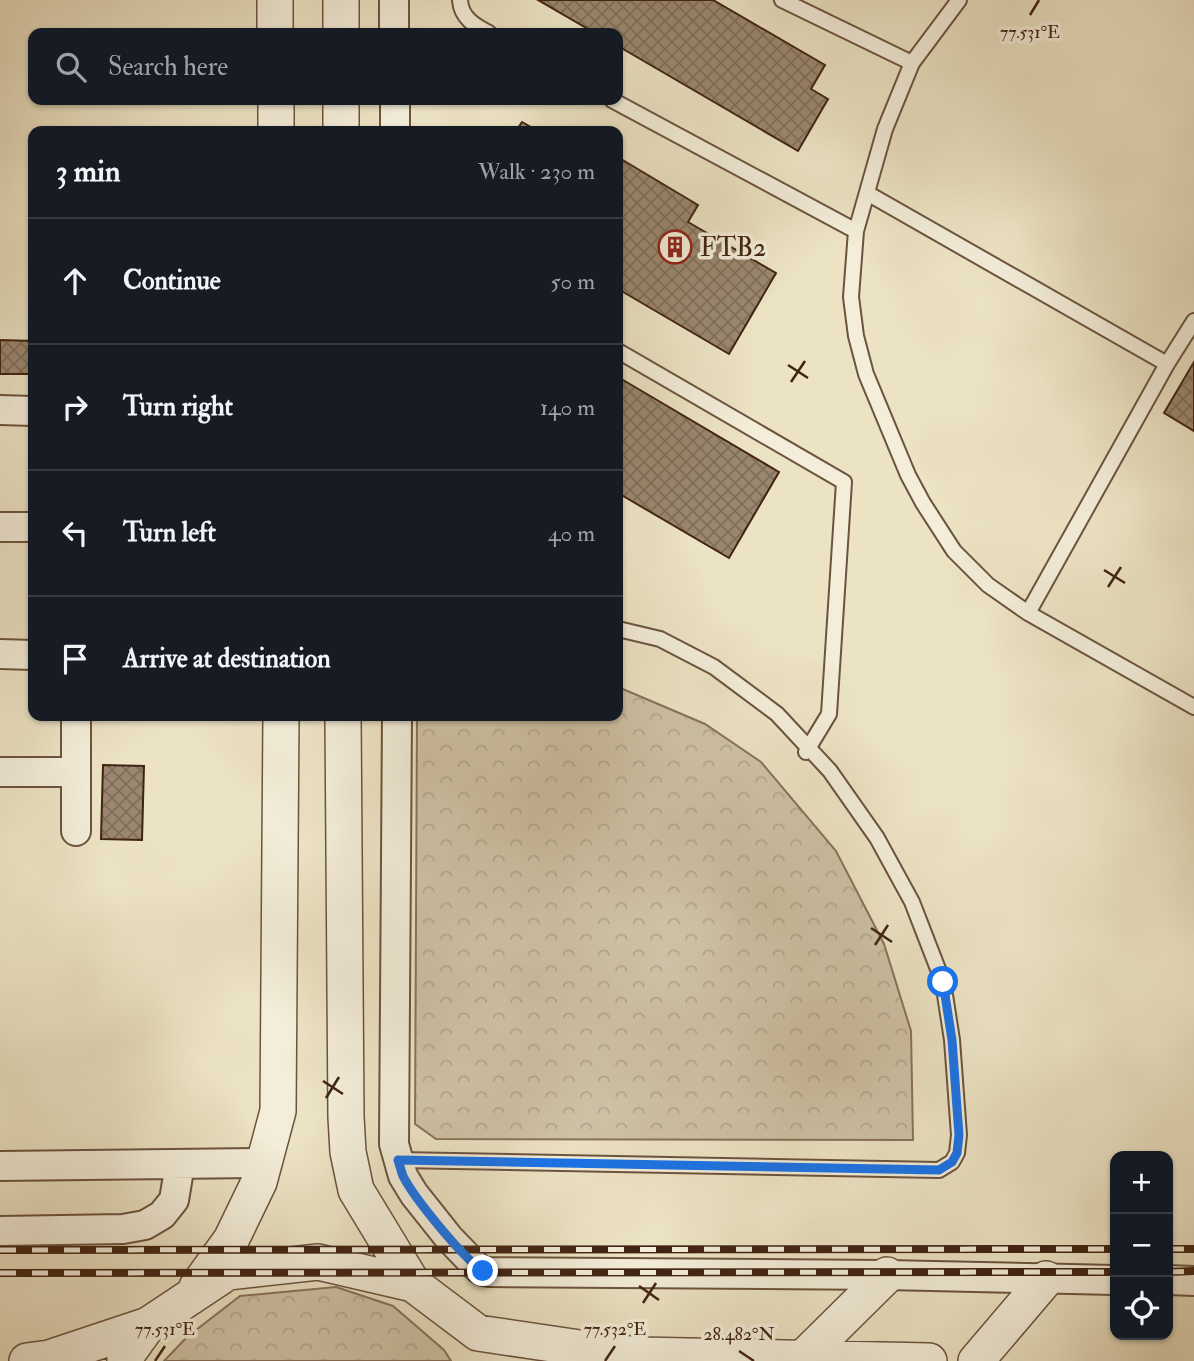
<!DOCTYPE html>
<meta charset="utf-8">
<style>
body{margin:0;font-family:"IM FELL Double Pica",serif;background:#20242c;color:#f1f3f6}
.controls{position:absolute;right:21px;bottom:21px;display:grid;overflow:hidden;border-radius:14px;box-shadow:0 2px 5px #0004}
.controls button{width:63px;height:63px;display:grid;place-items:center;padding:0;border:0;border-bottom:2px solid #363941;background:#171b24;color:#f1f3f6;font:35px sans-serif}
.stop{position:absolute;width:21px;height:21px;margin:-16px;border:5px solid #1a73e8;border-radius:50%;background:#fff}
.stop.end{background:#1a73e8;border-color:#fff;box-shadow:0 2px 7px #0008}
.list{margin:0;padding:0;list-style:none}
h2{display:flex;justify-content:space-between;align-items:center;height:91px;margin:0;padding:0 28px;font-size:30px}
h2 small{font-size:23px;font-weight:400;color:#9ea1a6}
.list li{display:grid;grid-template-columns:46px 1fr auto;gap:21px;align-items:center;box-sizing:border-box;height:126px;padding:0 28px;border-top:2px solid #363941}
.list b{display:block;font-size:26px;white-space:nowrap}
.list em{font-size:23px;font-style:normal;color:#9ea1a6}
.icon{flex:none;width:38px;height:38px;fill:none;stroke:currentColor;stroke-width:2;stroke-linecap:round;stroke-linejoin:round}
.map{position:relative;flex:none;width:1194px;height:1361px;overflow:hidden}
.search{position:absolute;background:#171b24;box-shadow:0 2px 5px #0004;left:28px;top:28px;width:595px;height:77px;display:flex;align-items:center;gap:18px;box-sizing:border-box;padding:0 24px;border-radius:14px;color:#9ea1a6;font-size:26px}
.panel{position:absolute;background:#171b24;box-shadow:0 2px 5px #0004;left:28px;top:126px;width:595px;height:595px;border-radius:14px}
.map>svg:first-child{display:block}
.park{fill:url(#park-crowns);stroke:#88725c;stroke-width:2}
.building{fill:url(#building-cross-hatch);stroke:#412312;stroke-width:2}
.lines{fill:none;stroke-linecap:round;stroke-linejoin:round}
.service-casing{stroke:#6c533e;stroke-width:18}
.minor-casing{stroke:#6c533e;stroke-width:32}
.tertiary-casing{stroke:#6c533e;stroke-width:38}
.service{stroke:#f3edd9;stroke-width:14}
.minor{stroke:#f3edd9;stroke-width:28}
.tertiary{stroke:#f3edd9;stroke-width:35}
.rail-casing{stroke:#412312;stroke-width:8}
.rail{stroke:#f3edd9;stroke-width:5;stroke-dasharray:16;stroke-linecap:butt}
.route{stroke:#1a73e8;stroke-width:9}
.ticks{fill:none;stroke:#412312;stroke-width:2.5}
.labels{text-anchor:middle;stroke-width:7;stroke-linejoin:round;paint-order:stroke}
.poi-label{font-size:26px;fill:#412312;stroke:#f3edd9;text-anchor:start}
.ticks-label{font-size:18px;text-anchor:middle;fill:#412312;stroke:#f3edd9;stroke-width:7;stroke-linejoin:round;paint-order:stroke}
</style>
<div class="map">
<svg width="1194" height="1361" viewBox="0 0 1194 1361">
<defs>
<pattern id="park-crowns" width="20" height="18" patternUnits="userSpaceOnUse" patternTransform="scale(1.75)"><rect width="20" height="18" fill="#cfc2a6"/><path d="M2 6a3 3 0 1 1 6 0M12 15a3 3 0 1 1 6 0" fill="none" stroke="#b3a68e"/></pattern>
<pattern id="building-cross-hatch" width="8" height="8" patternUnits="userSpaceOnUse" patternTransform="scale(1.75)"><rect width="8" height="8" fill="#9a876f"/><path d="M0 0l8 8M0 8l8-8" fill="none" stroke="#7f6e5a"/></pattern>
</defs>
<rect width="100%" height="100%" fill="#ece3c4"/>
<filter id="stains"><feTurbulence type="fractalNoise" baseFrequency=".00286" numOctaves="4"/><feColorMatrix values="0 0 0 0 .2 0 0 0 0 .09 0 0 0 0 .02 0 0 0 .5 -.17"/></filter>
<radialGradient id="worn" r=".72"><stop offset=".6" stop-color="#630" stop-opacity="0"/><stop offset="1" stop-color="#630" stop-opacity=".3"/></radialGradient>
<!-- park -->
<path class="park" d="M618 687 705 724 761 762 836 851 884 944 911 1031 913 1140 436 1139 415 1124 417 716H618Z
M336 1287 393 1306 444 1350 451 1361H164L187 1337 240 1296Z"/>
<!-- building -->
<path class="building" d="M538 0H713L825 65 811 89 828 99 798 151 618 46V33H595Z
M522 122 538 131H516Z
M621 159 698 205 688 222 776 273 729 354 618 289V165Z
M0 340 33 341V374H0Z
M1194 362V431L1164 413Z
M618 377 779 472 729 558 618 493Z
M103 765 144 766 142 840 101 839Z"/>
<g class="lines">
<defs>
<path id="service" d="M460 0C461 18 475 26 489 33
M782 0 912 63
M959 0 912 63 885 129 856 231 851 297 856 336 866 374 908 475 923 503 954 551 988 585 1028 613 1194 707
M612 100 856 231
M867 193 1167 364
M618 351 844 482 829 714 806 752
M1028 613 1167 364 1194 321
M398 1160 939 1170 952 1162 957 1153 959 1135 952 1040 943 982 912 902 877 838 830 771 777 714 714 667 660 639 618 629"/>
<path id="minor" d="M394 0V33
M395 131V100
M0 410 33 411
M0 527H33
M0 654 33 655
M76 716V831
M397 716 394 1144 403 1176 414 1194 449 1238 478 1268 483 1271 489 1272 887 1275 1115 1280
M0 772H76
M0 1166 264 1163
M0 1231 123 1229 145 1225 162 1215 174 1200 180 1164
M1168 1280 1194 1281"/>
<path id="tertiary" d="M275 0V33
M341 0V33
M276 100V131
M341 100V131
M343 716 346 1117 348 1152 356 1190 413 1284
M197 1287 231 1240 259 1182 278 1111 281 716
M804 1357 887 1275
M27 1361 49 1358 148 1325
M125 1361V1357L148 1325 228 1272 318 1262 413 1284 478 1333 593 1350 638 1355 929 1361
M976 1361 1046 1279"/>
</defs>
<!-- service casing -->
<use href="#service" class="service-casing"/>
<!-- minor casing -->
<use href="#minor" class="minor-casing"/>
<!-- tertiary casing -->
<use href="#tertiary" class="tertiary-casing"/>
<!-- service -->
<use href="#service" class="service"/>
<!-- minor -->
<use href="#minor" class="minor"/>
<!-- tertiary -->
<use href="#tertiary" class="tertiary"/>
<defs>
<path id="rail" d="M1168 1249H1194
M0 1250 1115 1249
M1168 1272 1194 1271
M0 1273 1115 1272"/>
</defs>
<!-- rail casing -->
<use href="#rail" class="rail-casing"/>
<!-- rail -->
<use href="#rail" class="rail"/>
</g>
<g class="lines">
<!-- route -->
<path class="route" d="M483 1271C463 1258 414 1198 403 1176 401 1171 400 1166 398 1160L939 1170 952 1162 957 1153 959 1135 952 1040 943 982"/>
</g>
<!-- ticks -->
<path class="ticks" d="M1030 15 1039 0M788 365 808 378M791 382 805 361M1104 570 1125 583M1108 587 1121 567M871 928 892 942M875 945 888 925M323 1081 343 1094M326 1098 339 1077M639 1286 659 1300M643 1303 656 1283M739 1351 754 1361M155 1361 165 1346M605 1361 615 1346"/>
<!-- icons -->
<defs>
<symbol id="building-ring" viewBox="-11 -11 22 22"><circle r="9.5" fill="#f3edd9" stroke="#8f2418" stroke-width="1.5"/><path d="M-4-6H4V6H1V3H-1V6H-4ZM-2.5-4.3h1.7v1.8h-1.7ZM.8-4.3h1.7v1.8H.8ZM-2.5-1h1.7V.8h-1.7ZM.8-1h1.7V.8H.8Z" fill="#8f2418"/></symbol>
</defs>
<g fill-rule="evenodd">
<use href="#building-ring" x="656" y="228" width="38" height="38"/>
</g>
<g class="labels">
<!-- poi labels -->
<g class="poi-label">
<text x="700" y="256">FTB2</text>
</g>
</g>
<g class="ticks-label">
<text x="1030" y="38">77.531°E</text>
<text x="165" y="1335">77.531°E</text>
<text x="615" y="1335">77.532°E</text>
<text x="739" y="1340">28.482°N</text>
</g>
<rect width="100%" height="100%" filter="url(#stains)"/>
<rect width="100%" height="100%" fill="url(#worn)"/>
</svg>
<div class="controls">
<button>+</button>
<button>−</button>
<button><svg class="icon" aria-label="locate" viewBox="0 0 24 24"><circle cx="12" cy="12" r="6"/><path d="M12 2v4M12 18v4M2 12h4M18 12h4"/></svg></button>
</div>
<div class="stop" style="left:943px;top:982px"></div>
<div class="stop end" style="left:483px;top:1271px"></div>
<div class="search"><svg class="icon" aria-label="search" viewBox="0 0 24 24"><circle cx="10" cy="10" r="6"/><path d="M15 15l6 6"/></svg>Search here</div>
<section class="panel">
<h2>3 min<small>Walk · 230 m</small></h2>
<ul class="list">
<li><svg class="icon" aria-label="ahead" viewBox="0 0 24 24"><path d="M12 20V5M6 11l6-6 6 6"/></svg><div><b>Continue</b></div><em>50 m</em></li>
<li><svg class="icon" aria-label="right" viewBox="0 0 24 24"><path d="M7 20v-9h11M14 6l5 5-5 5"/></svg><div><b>Turn right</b></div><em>140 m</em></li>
<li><svg class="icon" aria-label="left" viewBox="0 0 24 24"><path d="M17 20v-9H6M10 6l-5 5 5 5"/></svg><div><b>Turn left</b></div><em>40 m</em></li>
<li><svg class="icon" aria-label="arrive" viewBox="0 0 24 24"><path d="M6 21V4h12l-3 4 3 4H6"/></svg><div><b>Arrive at destination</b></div></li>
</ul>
</section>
</div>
